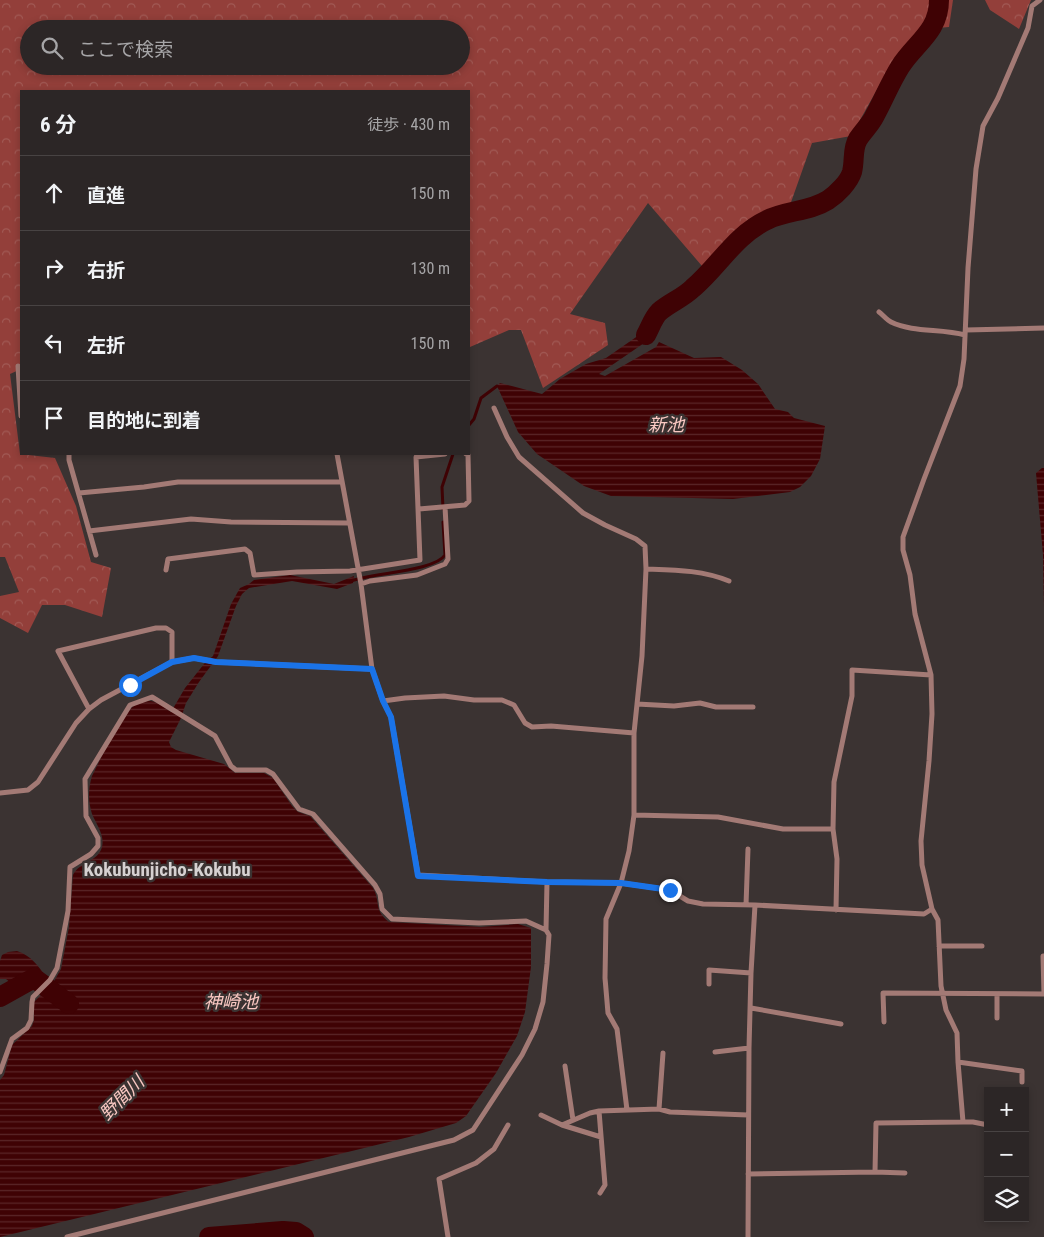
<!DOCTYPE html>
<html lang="ja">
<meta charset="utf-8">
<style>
body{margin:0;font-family:"Roboto Condensed","Noto Sans JP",sans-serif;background:#342e2e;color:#f1f3f6}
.controls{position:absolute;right:15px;bottom:15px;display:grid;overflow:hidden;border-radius:0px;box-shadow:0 2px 8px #0003}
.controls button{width:45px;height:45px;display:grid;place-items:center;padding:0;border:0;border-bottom:1px solid #484343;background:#2c2626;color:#f1f3f6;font:25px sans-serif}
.stop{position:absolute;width:15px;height:15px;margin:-11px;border:4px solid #1a73e8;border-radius:50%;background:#fff}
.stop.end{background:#1a73e8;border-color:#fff;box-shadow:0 1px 5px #0008}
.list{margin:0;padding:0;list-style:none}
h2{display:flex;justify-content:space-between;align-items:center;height:65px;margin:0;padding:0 20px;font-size:21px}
h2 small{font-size:16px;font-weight:400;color:#a6a5a7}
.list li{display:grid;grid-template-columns:32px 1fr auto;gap:15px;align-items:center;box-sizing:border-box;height:75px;padding:0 20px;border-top:1px solid #484343}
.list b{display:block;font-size:19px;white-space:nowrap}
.list em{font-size:16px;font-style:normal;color:#a6a5a7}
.icon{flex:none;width:28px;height:28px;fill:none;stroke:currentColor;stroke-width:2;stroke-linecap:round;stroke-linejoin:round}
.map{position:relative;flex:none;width:1044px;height:1237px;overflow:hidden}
.search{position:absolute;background:#2c2626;box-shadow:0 2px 8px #0003;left:20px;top:20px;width:450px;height:55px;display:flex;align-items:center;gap:12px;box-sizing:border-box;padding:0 18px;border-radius:28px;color:#a6a5a7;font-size:19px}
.panel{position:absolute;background:#2c2626;box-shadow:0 2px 8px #0003;left:20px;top:90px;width:450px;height:365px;border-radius:0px}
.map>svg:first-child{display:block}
.forest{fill:url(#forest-crowns);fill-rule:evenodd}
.water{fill:url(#water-rules)}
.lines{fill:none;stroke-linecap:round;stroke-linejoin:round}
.stream{stroke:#3f0204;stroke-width:3}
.river{stroke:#3f0204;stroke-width:20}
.minor{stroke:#a37a75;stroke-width:5}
.route{stroke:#1a73e8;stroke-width:6}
.labels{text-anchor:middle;stroke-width:5;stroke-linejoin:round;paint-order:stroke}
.water-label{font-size:18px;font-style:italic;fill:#fac8c2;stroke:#3b3332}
.quarter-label{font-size:19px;font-weight:bold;fill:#d6d1d1;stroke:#3b3332}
</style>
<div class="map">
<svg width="1044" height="1237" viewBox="0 0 1044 1237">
<defs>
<pattern id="forest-crowns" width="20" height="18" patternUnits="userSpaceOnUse" patternTransform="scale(1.25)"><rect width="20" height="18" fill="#933f3a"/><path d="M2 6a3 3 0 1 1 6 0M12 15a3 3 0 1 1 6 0" fill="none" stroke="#a15a55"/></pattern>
<pattern id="water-rules" width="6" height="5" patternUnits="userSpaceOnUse" patternTransform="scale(1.25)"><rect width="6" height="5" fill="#3f0204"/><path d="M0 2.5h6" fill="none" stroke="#5a2628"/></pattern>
</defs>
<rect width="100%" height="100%" fill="#3b3332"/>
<!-- forest -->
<path class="forest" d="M0 0H953L949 27 926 29 893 61 851 136 812 143 790 205 762 213 702 266 648 203 570 314 605 323 608 345 543 388 521 330H509L470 347 469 346V91H21V369L10 374 20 454 55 458 76 506 91 562 111 568 102 617 65 605H42L28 633 0 618V596L19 592 5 557H0ZM29 29H461V66H29Z
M985 0H1031L1019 29 990 10Z"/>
<!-- water -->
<path class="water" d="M642 333 650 339 599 374 605 376 656 347 659 342 694 358 721 357 742 370 758 384 775 409 788 412 794 418 825 426 820 459 811 476 800 487 790 492 733 499 611 496 584 486 537 454 518 432 497 386 500 383 542 394 560 379 586 364 606 358Z
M1042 468H1044V608L1043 555 1036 473Z
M290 575 334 584 354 576 353 583 337 589 292 581 249 588 242 594 236 606 218 656 199 682 186 703 181 718 169 742 171 747 176 750 224 764 235 773H264L273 778 292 806 298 812 310 816 373 888C381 902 373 909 389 922L481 927 518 924 531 928V967L525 1012 517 1036 496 1073 466 1116 456 1123 409 1137 0 1237V1080L4 1075 12 1045 32 1026 34 1020V1002L53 983 61 969 69 927 73 875C79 862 98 862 102 847 105 835 96 824 92 814 88 801 88 789 92 776 100 760 122 714 135 705 139 702 145 701 150 701 158 702 165 708 171 712L185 688 204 664 213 656 231 604 240 588 249 584 254 580Z
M17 951C32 956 38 966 47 978L35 990 22 992 6 979H0V961L2 955 8 952Z"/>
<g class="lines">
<!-- stream -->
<path class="stream" d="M469 425 474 419 481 398 497 386
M443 509 442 487 453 454
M351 581C372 573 435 571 445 555L443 522"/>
<!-- river -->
<path class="river" d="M646 335C650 328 653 318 659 312 669 303 683 298 693 288 719 266 735 235 767 220 787 210 809 212 828 200 837 194 849 182 852 172 855 160 852 149 858 139 863 131 870 125 874 117 883 101 890 83 900 67 915 43 939 32 939 0
M0 997 34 978 69 1004
M209 1237 283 1231 296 1232 304 1237"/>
<!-- minor -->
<path class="minor" d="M879 312C883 315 887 320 891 322 914 333 941 328 965 335
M966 330 1044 328
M18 366 21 416
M494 408 507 437 519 457 583 513 605 525 636 539 645 546 646 569 642 656 634 733V815L629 851 621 883 606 919 605 978 608 1013 617 1029 627 1110
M69 454V460L96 555
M337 454 361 584 372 669
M79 493 144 487 178 482H341
M419 509 465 505 469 501 468 455 466 454
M89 531 191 519 231 522 349 523
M646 569C675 570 702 570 729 581
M166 570 168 559 245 549 250 553 254 575 297 572 350 571 420 560 416 457 445 454
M361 584 370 581 417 575 445 564 448 559 445 507
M383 701 405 698 444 696 474 700H502L514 705 525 723 532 727 551 726 634 733
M637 704 674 706 700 703 716 707H753
M89 709 58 651 156 628H166L172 632V662
M0 793 28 790 38 782 76 723 89 709 101 700 172 662 194 658 216 662 372 669 383 701 391 717 418 875 547 882 621 883 670 890 688 901 703 904 755 905
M634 815 718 817 783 829H833
M746 905 748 849
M836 910 837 859 833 829 834 782 852 696V670L931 675
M939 946H982
M1043 956 1044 994
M709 984V970L751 973
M751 1008 841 1024
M997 1018V994
M884 1022 883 993 1044 994
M715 1052 749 1048
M958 1062 1022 1071V1082
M565 1066 573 1120
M0 1072 12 1039 27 1028 31 1020 32 1002 33 997 50 980 57 968 68 911 70 867 91 854 98 846V838L86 816 85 779 130 705 152 697 215 736 231 766 236 770H266L273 774 299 809 313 814 375 885 380 894 382 909 392 919 479 923 526 921 546 930
M659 1109 663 1053
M599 1111 605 1185 600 1193
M541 1115 562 1125 590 1113 599 1111 659 1109 670 1112 748 1115
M963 1122H973L988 1125
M562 1125 601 1137
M875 1172 905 1173
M748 1174 875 1172 876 1123 963 1122 958 1062 957 1033 946 1010 941 986 938 920 932 909
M67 1237 454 1140 473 1130 522 1055 535 1029 543 1002 547 964 549 935 546 930 547 882
M448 1237 439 1179 476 1163 494 1149 508 1125
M748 1237 749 1048 751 973 755 905 924 914 932 909 922 865 921 841 929 761 932 714 931 675 915 614 910 575 903 550V537L924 479 960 386 964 359 968 268 976 169 983 126 998 98 1028 28 1032 6 1040 0"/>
</g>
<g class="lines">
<!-- route -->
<path class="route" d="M130 685 172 662 194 658 216 662 372 669 383 701 391 717 418 876 547 882 621 883 670 890"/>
</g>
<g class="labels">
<!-- water labels -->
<g class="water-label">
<text x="666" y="431">新池</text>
<text x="231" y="1008">神崎池</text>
<text transform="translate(122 1098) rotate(-45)" y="6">野間川</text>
</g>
<!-- quarter labels -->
<g class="quarter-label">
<text x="167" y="876">Kokubunjicho-Kokubu</text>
</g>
</g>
</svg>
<div class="controls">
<button>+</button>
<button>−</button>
<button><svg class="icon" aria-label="layers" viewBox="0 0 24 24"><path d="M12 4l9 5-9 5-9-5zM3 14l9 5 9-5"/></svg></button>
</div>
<div class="stop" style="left:130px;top:685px"></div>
<div class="stop end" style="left:670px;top:890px"></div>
<div class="search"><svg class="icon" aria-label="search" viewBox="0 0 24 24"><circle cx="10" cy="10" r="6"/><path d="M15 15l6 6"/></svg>ここで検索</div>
<section class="panel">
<h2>6 分<small>徒歩 · 430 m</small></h2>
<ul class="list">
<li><svg class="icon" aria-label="ahead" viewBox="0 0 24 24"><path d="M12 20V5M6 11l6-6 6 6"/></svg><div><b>直進</b></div><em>150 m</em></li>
<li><svg class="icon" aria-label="right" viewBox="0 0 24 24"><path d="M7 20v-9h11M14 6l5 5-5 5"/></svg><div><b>右折</b></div><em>130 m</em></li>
<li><svg class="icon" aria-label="left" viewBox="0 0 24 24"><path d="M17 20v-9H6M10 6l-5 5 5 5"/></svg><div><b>左折</b></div><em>150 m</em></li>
<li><svg class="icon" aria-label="arrive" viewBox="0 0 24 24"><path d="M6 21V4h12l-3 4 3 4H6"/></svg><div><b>目的地に到着</b></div></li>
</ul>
</section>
</div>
